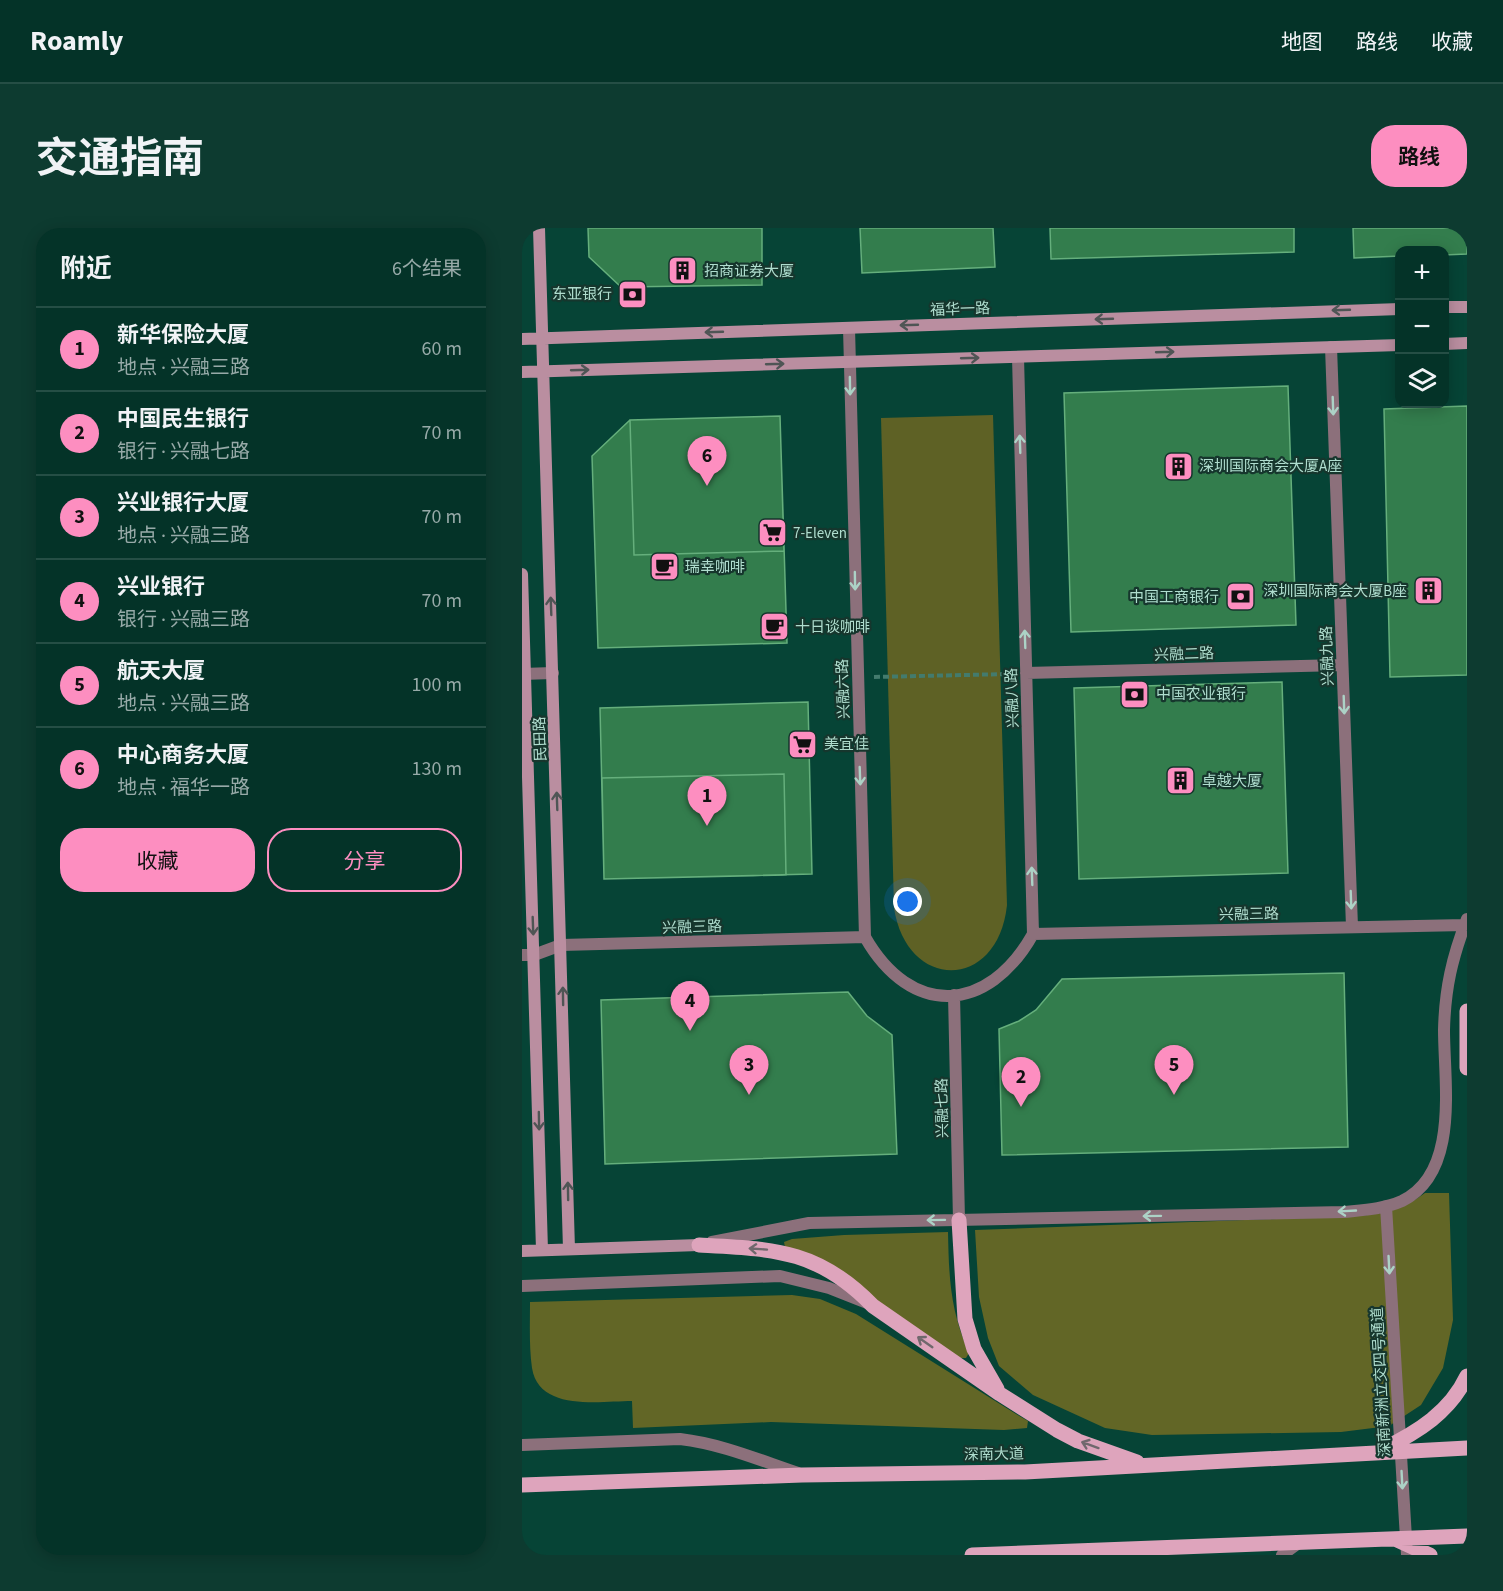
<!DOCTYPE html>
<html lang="zh">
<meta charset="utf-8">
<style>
body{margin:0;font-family:"Source Sans 3","Noto Sans SC",sans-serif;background:#0d3b30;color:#f1f3f6}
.controls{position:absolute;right:18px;top:18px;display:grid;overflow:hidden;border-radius:12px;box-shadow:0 3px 15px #0003}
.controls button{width:54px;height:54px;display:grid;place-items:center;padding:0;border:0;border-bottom:2px solid #254e45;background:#043328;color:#f1f3f6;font:30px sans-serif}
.you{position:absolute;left:386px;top:674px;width:21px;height:21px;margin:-15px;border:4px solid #fff;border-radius:50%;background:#1a73e8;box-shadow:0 0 0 9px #1a73e833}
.badge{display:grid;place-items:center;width:39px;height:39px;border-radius:50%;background:#fd8ec0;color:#111;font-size:20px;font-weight:700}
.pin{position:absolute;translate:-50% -50px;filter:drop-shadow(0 2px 3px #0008)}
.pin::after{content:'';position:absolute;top:32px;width:21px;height:18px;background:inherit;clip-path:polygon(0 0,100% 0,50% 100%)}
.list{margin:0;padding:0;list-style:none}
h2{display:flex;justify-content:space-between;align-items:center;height:78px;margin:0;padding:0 24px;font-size:26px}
h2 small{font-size:20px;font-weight:400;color:#97aaa8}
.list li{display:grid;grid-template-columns:39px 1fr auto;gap:18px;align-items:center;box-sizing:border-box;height:84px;padding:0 24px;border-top:2px solid #254e45}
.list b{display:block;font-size:22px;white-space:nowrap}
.list p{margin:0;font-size:20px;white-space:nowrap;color:#97aaa8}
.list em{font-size:20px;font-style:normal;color:#97aaa8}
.actions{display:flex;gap:12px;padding:18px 24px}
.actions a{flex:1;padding:14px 0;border:2px solid #fd8ec0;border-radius:24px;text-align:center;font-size:21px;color:#fd8ec0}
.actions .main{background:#fd8ec0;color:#111}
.icon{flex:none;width:33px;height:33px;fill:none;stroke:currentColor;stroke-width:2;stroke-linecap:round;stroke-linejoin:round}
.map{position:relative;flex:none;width:945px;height:1327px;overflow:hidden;border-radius:24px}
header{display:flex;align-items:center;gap:36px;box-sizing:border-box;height:84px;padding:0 30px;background:#043328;border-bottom:2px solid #254e45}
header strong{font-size:28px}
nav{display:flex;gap:33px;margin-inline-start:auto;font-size:21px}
.intro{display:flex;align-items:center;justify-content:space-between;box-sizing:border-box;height:144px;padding:0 36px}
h1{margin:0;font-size:42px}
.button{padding:15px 27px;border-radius:24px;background:#fd8ec0;color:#111;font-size:21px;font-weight:700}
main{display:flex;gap:36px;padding:0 36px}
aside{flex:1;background:#043328;border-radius:24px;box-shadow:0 3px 15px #0003}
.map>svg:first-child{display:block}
.green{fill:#5e6125}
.forest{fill:#626626}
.building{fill:#337d4d;stroke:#65af7c;stroke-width:1.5}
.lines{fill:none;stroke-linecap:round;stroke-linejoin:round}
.path{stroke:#437b6d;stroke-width:4;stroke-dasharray:6 3;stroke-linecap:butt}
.lane{stroke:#8c707b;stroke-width:12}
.street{stroke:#8c707b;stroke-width:12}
.secondary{stroke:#ba8ea0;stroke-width:12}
.primary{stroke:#dea4bc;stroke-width:15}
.oneway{stroke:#4f5555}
.oneway2{stroke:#acd2c6}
.oneway3{stroke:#70686d}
.labels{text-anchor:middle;stroke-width:4.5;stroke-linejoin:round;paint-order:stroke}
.poi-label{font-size:15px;fill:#afddce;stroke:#16362d;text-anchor:start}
.street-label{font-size:15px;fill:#afddce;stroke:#16362d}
</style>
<header>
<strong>Roamly</strong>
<nav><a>地图</a><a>路线</a><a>收藏</a></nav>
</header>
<div class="intro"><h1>交通指南</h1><a class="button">路线</a></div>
<main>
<aside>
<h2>附近<small>6个结果</small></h2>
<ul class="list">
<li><span class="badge">1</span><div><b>新华保险大厦</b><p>地点 · 兴融三路</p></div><em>60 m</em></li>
<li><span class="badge">2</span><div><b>中国民生银行</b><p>银行 · 兴融七路</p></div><em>70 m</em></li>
<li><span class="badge">3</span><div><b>兴业银行大厦</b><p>地点 · 兴融三路</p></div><em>70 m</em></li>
<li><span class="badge">4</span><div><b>兴业银行</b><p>银行 · 兴融三路</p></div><em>70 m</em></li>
<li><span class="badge">5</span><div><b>航天大厦</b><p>地点 · 兴融三路</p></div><em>100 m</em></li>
<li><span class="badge">6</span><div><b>中心商务大厦</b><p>地点 · 福华一路</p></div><em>130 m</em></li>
</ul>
<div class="actions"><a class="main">收藏</a><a>分享</a></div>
</aside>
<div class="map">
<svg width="945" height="1327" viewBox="0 0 945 1327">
<rect width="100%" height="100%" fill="#064436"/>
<!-- green -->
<path class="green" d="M471 187 485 677C476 763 385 764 372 680L359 190Z"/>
<!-- forest -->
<path class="forest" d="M903 965H927L931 1092 921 1140 899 1177 867 1198 819 1204 630 1207 583 1200 511 1167 477 1138 466 1110 457 1069 453 1002 834 988C862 986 880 982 903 965Z
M426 1004C427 1050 428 1082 447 1125L444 1130H437L263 1019 262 1014 270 1011 322 1007Z
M270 1067 298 1071 334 1086 499 1189 506 1193 505 1200 482 1202 249 1194 111 1200 110 1173C78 1173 17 1184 10 1140 7 1119 8 1096 8 1074Z"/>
<!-- building -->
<path class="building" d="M66 0H240V57L99 59 67 29Z
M338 0H471L473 39 340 45Z
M528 0H772V24L529 31Z
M831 0H945V26L922 27V22H878V28L832 30Z
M766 158 774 397 549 404 542 165Z
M945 178V447L868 449 862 181Z
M258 188 262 323 112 327 108 192Z
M258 188 265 415 76 420 70 228 108 192Z
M760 454 766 645 557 651 552 460Z
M286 474 290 646 82 651 78 480Z
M262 546 264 647 82 651 80 550Z
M822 745 826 919 480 927 477 801 497 793 514 782 540 751Z
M326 764 345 788 370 807 375 926 83 936 79 772Z"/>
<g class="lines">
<!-- path -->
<path class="path" d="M352 449 488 446"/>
<!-- lane -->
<path class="lane" d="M0 1058 258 1048 307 1060 345 1075
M0 1217 158 1211C200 1216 237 1232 276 1245
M760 1327 778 1314"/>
<!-- street -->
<path class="street" d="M327 100 343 709C389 790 466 786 511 706L496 129
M809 119 830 699
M504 445 820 437
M0 446 31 445
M511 706 943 697
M0 727H12L39 717 343 709
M432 767 437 992
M864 978 885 1327
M190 1014 287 995 822 984C841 982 862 981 880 973 938 945 922 855 922 802 923 760 930 730 945 691"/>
<!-- secondary -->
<path class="secondary" d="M17 0 47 1021
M922 79H945
M0 111 878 81
M922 116 945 115
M0 144 878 117
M0 346 20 1022
M0 1023 177 1017"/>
<!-- primary -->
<path class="primary" d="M945 783V840
M437 992 443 1091 452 1121 475 1161
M177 1017C251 1021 296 1021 351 1078L478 1166 535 1202 556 1213 615 1234
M861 1221C896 1204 928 1184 945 1148
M0 1257 280 1247 503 1244 945 1220
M875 1312 908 1327
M450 1327 945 1308"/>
</g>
<!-- one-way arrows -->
<defs><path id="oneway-shaft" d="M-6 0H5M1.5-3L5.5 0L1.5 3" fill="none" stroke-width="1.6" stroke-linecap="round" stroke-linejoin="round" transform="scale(1.5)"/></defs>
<g class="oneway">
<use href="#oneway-shaft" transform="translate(819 82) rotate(178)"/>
<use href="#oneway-shaft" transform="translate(582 91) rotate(178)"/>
<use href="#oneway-shaft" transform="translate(387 97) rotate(178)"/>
<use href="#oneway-shaft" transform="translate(192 104) rotate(178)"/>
<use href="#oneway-shaft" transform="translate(643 124) rotate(-2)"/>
<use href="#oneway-shaft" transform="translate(448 130) rotate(-2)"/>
<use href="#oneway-shaft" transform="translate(253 136) rotate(-2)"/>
<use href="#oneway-shaft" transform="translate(58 142) rotate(-2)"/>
<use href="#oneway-shaft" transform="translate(29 378) rotate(-92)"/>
<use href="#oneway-shaft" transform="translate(35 573) rotate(-92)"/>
<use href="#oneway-shaft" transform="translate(11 698) rotate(88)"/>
<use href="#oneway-shaft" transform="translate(41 768) rotate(-91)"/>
<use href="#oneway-shaft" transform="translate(17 893) rotate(89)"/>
<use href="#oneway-shaft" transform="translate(46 963) rotate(-91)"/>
</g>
<g class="oneway2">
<use href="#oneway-shaft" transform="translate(328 158) rotate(89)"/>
<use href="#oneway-shaft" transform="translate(811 178) rotate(88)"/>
<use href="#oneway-shaft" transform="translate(498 216) rotate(-92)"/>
<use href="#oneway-shaft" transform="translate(333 353) rotate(89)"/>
<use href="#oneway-shaft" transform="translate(503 411) rotate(-92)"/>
<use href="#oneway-shaft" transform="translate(822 477) rotate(88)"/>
<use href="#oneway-shaft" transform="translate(338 548) rotate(88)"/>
<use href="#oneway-shaft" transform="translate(510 648) rotate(-92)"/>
<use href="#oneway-shaft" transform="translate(829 672) rotate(88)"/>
<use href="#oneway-shaft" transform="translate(825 983) rotate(177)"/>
<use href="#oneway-shaft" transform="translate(630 988) rotate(179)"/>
<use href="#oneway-shaft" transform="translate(414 992) rotate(179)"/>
<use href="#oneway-shaft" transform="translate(867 1037) rotate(87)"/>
<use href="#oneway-shaft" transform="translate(880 1252) rotate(87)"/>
</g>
<g class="oneway3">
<use href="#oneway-shaft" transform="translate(236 1021) rotate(-176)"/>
<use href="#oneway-shaft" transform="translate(403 1114) rotate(-145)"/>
<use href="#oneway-shaft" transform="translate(568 1217) rotate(-160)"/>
</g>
<!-- icons -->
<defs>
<symbol id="building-square" viewBox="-11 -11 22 22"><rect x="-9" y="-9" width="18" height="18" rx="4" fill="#fd8ec0" stroke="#16362d"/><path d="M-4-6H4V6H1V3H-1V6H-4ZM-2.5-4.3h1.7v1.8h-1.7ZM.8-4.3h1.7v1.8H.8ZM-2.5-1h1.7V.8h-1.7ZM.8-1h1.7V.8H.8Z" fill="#111"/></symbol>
<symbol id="bank-square" viewBox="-11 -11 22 22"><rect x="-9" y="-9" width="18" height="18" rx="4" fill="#fd8ec0" stroke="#16362d"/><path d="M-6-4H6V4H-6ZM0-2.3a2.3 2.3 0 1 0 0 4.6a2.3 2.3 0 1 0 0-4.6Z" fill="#111"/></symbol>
<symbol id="supermarket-square" viewBox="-11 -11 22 22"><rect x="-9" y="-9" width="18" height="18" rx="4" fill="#fd8ec0" stroke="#16362d"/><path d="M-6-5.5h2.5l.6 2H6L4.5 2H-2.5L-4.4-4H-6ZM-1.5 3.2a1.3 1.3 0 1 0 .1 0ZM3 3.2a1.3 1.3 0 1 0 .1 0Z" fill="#111"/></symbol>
<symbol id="cafe-square" viewBox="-11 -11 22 22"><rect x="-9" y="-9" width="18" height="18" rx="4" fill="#fd8ec0" stroke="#16362d"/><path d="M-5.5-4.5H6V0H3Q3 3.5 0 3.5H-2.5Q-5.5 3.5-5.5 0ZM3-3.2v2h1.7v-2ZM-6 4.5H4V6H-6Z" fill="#111"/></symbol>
</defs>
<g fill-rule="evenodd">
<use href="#building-square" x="144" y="26" width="33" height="33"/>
<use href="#bank-square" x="94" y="50" width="33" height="33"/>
<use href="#building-square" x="640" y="222" width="33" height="33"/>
<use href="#supermarket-square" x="234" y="288" width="33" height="33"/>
<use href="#cafe-square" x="126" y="322" width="33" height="33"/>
<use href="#building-square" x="890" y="346" width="33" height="33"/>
<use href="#bank-square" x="702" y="352" width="33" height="33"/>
<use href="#cafe-square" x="236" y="382" width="33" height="33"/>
<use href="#bank-square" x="596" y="450" width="33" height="33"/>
<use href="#supermarket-square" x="264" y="500" width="33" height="33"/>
<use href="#building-square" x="642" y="536" width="33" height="33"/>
</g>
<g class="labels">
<!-- poi labels -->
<g class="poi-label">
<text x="182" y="48">招商证券大厦</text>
<text x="90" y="71" text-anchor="end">东亚银行</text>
<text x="677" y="243">深圳国际商会大厦A座</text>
<text x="271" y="310">7-Eleven</text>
<text x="163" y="344">瑞幸咖啡</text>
<text x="885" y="368" text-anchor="end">深圳国际商会大厦B座</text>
<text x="697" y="374" text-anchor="end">中国工商银行</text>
<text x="273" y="404">十日谈咖啡</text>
<text x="634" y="471">中国农业银行</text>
<text x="302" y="521">美宜佳</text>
<text x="680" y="558">卓越大厦</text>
</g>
<!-- street labels -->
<g class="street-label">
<text transform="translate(438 81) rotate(-2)" y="5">福华一路</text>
<text transform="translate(662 426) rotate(-2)" y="5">兴融二路</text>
<text transform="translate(805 428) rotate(-92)" y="5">兴融九路</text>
<text transform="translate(321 461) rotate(-92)" y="5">兴融六路</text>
<text transform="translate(490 470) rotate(-92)" y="5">兴融八路</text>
<text transform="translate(18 511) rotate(-92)" y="5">民田路</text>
<text transform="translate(727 686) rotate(-1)" y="5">兴融三路</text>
<text transform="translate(170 699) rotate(-2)" y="5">兴融三路</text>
<text transform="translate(420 880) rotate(-91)" y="5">兴融七路</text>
<text transform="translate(859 1154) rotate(-93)" y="5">深南新洲立交四号通道</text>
<text transform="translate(472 1226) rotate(-1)" y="5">深南大道</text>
</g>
</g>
</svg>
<div class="controls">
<button>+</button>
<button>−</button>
<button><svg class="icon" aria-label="layers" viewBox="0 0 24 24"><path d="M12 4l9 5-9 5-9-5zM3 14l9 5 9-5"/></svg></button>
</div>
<div class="you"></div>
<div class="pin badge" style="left:185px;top:598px">1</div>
<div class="pin badge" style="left:499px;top:879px">2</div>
<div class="pin badge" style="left:227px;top:867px">3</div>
<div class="pin badge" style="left:168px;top:803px">4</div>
<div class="pin badge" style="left:652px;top:867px">5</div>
<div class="pin badge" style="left:185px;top:258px">6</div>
</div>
</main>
